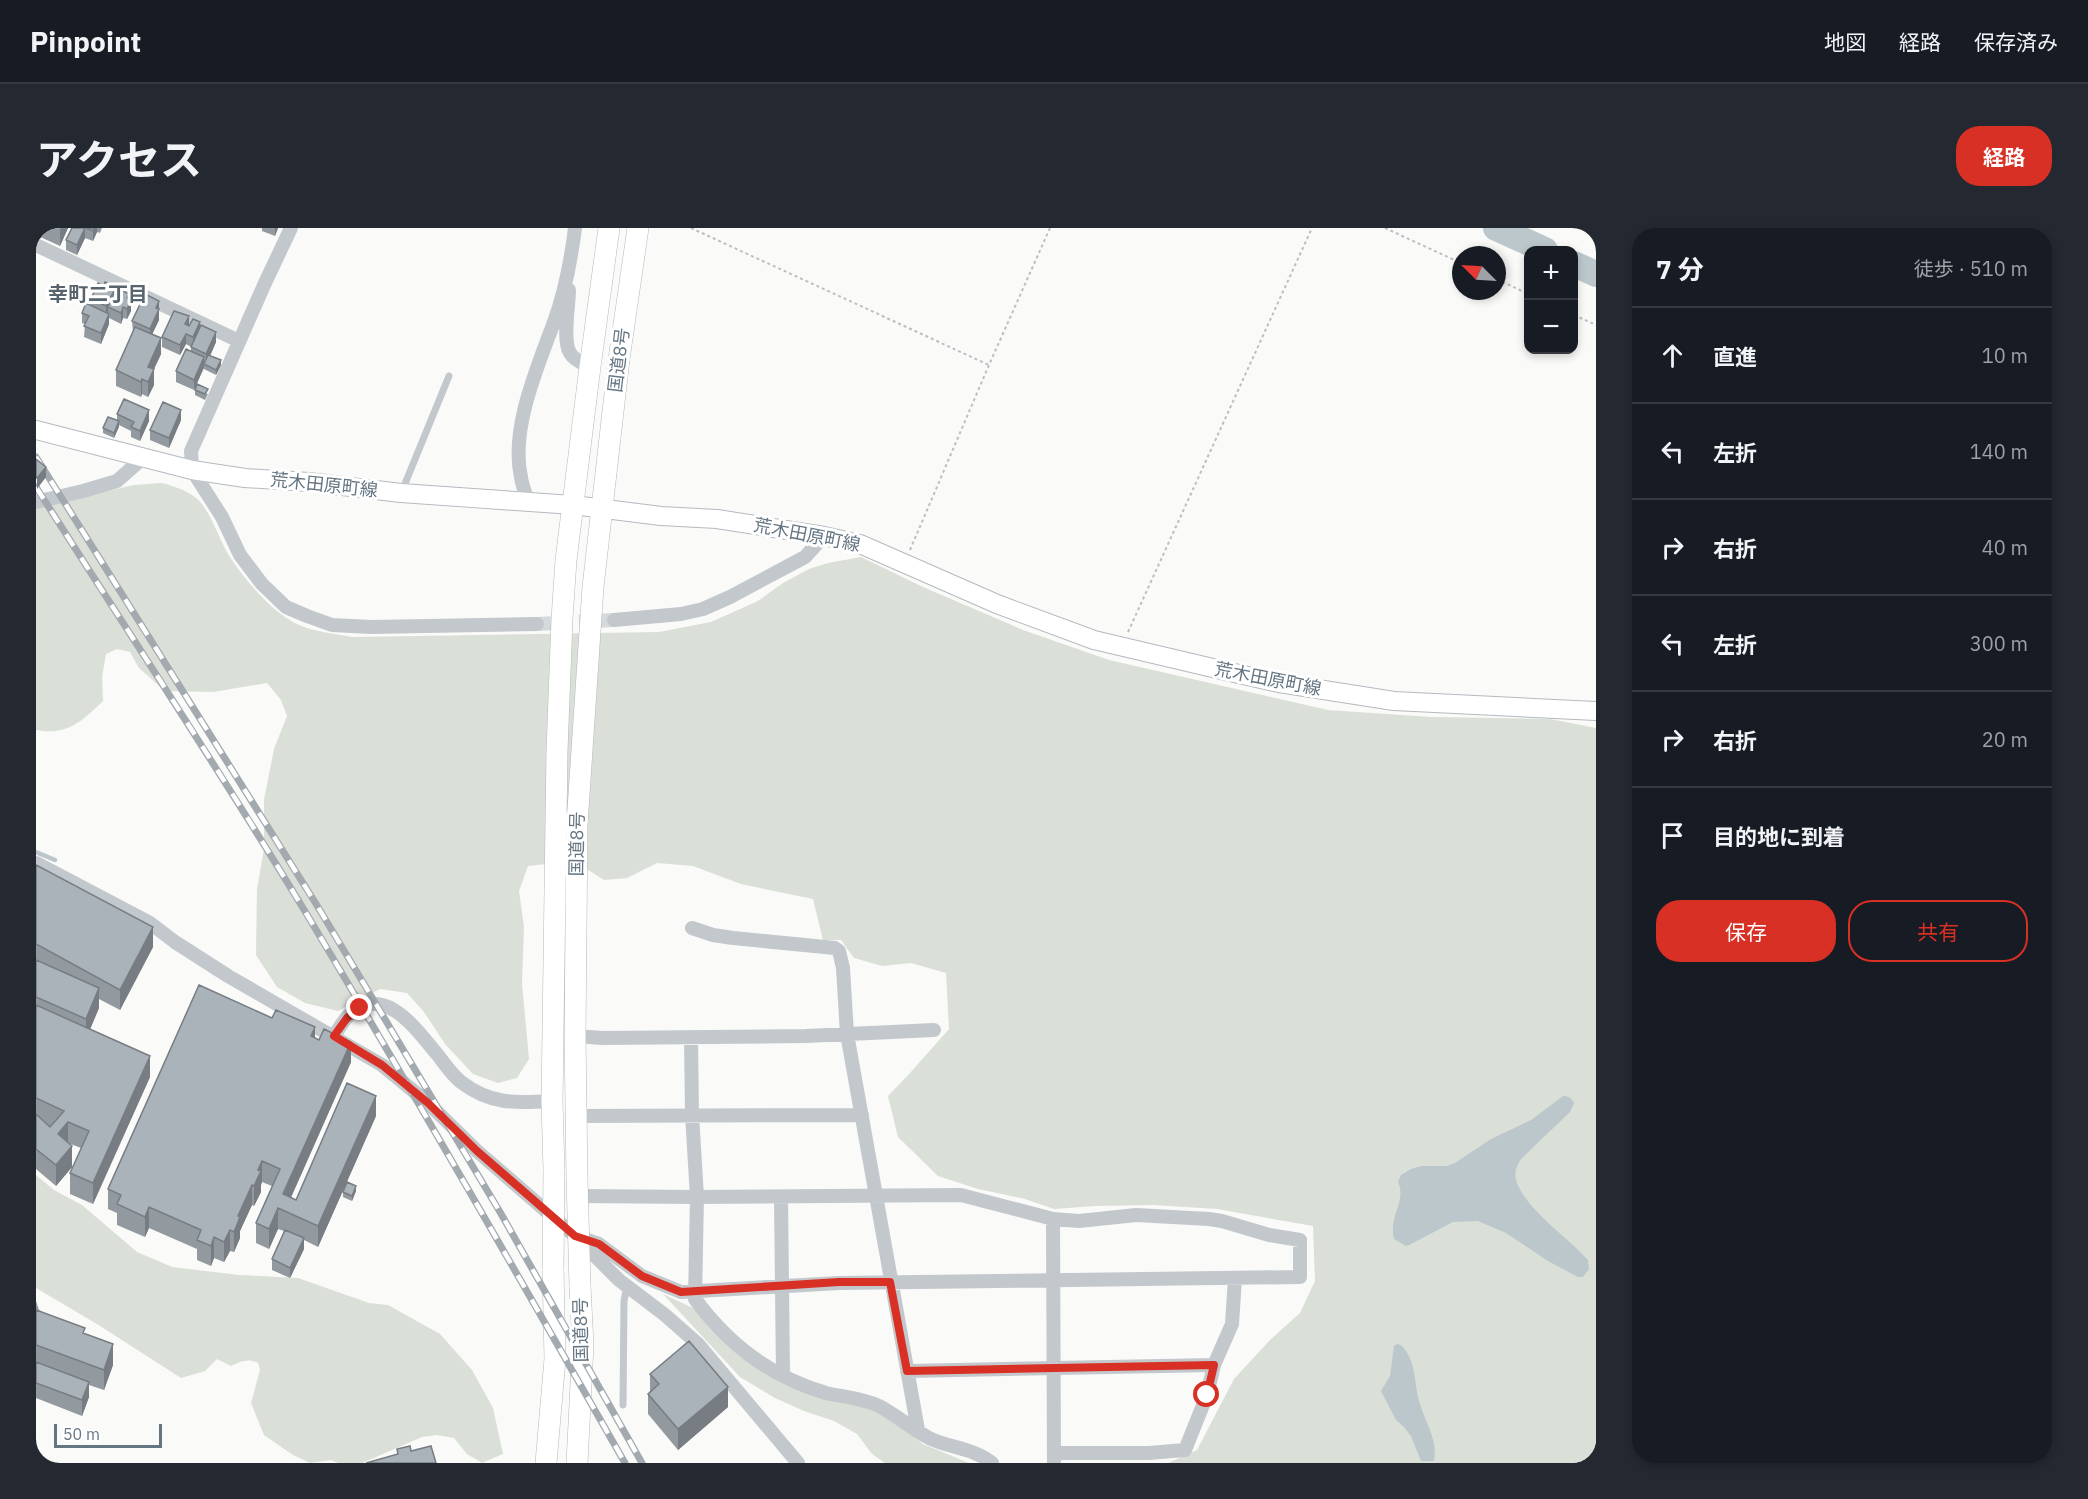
<!DOCTYPE html>
<html lang="ja">
<meta charset="utf-8">
<style>
body{margin:0;font-family:"IBM Plex Sans","Noto Sans JP",sans-serif;background:#242831;color:#f1f3f6}
.controls{position:absolute;right:18px;top:18px;display:grid;overflow:hidden;border-radius:12px;box-shadow:0 3px 9px #0003}
.controls button{width:54px;height:54px;display:grid;place-items:center;padding:0;border:0;border-bottom:2px solid #363941;background:#171b24;color:#f1f3f6;font:30px sans-serif}
.compass{position:absolute;left:1416px;top:18px;width:54px;height:54px;border-radius:50%;background:#171b24;box-shadow:0 3px 9px #0003;rotate:294deg}
.scale{position:absolute;left:18px;bottom:15px;width:108px;box-sizing:border-box;padding-left:6px;border:3px solid #657683;border-top:0;font-size:16px;line-height:21px;white-space:nowrap;color:#657683;-webkit-text-stroke:4px #fff;paint-order:stroke}
.stop{position:absolute;width:18px;height:18px;margin:-14px;border:4px solid #d93025;border-radius:50%;background:#fff}
.stop.end{background:#d93025;border-color:#fff;box-shadow:0 2px 6px #0008}
.list{margin:0;padding:0;list-style:none}
h2{display:flex;justify-content:space-between;align-items:center;height:78px;margin:0;padding:0 24px;font-size:26px}
h2 small{font-size:20px;font-weight:400;color:#9ea1a6}
.list li{display:grid;grid-template-columns:39px 1fr auto;gap:18px;align-items:center;box-sizing:border-box;height:96px;padding:0 24px;border-top:2px solid #363941}
.list b{display:block;font-size:22px;white-space:nowrap}
.list em{font-size:20px;font-style:normal;color:#9ea1a6}
.actions{display:flex;gap:12px;padding:18px 24px}
.actions a{flex:1;padding:14px 0;border:2px solid #d93025;border-radius:24px;text-align:center;font-size:21px;color:#d93025}
.actions .main{background:#d93025;color:#fff}
.icon{flex:none;width:33px;height:33px;fill:none;stroke:currentColor;stroke-width:2;stroke-linecap:round;stroke-linejoin:round}
.map{position:relative;flex:none;width:1560px;height:1235px;overflow:hidden;border-radius:24px}
header{display:flex;align-items:center;gap:36px;box-sizing:border-box;height:84px;padding:0 30px;background:#171b24;border-bottom:2px solid #363941}
header strong{font-size:28px}
nav{display:flex;gap:33px;margin-inline-start:auto;font-size:21px}
.intro{display:flex;align-items:center;justify-content:space-between;box-sizing:border-box;height:144px;padding:0 36px}
h1{margin:0;font-size:42px}
.button{padding:15px 27px;border-radius:24px;background:#d93025;color:#fff;font-size:21px;font-weight:700}
main{display:flex;gap:36px;padding:0 36px}
aside{flex:1;background:#171b24;border-radius:24px;box-shadow:0 3px 9px #0003}
.map>svg:first-child{display:block}
.green{fill:#dadfd7}
.water{fill:#bbc7cb}
.lines{fill:none;stroke-linecap:round;stroke-linejoin:round}
.stream{stroke:#bbc7cb;stroke-width:4.5}
.river{stroke:#bbc7cb;stroke-width:26}
.minor-tunnel{stroke:#d5d9db;stroke-width:14;stroke-dasharray:14 7;stroke-linecap:butt}
.secondary-casing{stroke:#b3babf;stroke-width:20}
.trunk-casing{stroke:#b4b9bd;stroke-width:22}
.path{stroke:#bbbfc2;stroke-width:2;stroke-dasharray:3 3;stroke-linecap:butt}
.service{stroke:#c3c8cc;stroke-width:7}
.minor{stroke:#c3c8cc;stroke-width:14}
.secondary{stroke:#fff;stroke-width:18}
.trunk{stroke:#fff;stroke-width:21}
.rail-casing{stroke:#a2aab0;stroke-width:7}
.rail{stroke:#fff;stroke-width:4.5;stroke-dasharray:14;stroke-linecap:butt}
.trunk-bridge-casing{stroke:#b4b9bd;stroke-width:22;stroke-linecap:butt}
.trunk-bridge{stroke:#fff;stroke-width:21}
.wall{fill:#929a9f}
.shaded-wall{fill:#777d82}
.building{fill:#aab3b9;stroke:#777d82;stroke-width:1.5}
.route{stroke:#d93025;stroke-width:8}
.labels{text-anchor:middle;stroke-width:6;stroke-linejoin:round;paint-order:stroke}
.street-label{font-size:18px;fill:#657683;stroke:#fff}
.neighbourhood-label{font-size:20px;font-weight:bold;fill:#57646e;stroke:#fff}
</style>
<header>
<strong>Pinpoint</strong>
<nav><a>地図</a><a>経路</a><a>保存済み</a></nav>
</header>
<div class="intro"><h1>アクセス</h1><a class="button">経路</a></div>
<main>
<div class="map">
<svg width="1560" height="1235" viewBox="0 0 1560 1235">
<rect width="100%" height="100%" fill="#fafaf8"/>
<!-- green -->
<path class="green" d="M126 255C140 259 157 264 166 276 177 291 183 310 192 326 207 350 237 386 263 397 280 404 299 406 317 409L623 404 675 394 722 373 747 355 773 341 792 335 825 329 887 359 987 402 1073 432 1292 482 1395 489 1514 491 1560 500V1235H1132L1161 1222 1198 1151 1234 1112 1264 1085 1279 1053 1277 998 1181 981 1117 977 1059 978 1018 981 989 971 942 961 902 948 862 909 852 868 874 845 913 801 910 745 875 735 846 738 818 730 805 712H787L777 671 705 656 657 638 621 635 591 650 568 652 538 633 492 638 483 663 488 699 486 756 493 831 481 850 462 855 437 846 409 816 388 784 371 765 344 761 302 783 269 775 241 759 220 727 221 661 228 621V572L238 521 251 488 245 472 231 455 177 464 129 463 103 440 94 424 81 421 70 426 66 449 67 473C46 493 31 508 0 502V279L98 257Z
M0 947 18 962 46 977 101 1024 136 1039 203 1047 262 1050 333 1075 352 1077 404 1106 436 1142 457 1180 467 1226 446 1235 431 1226 418 1210 401 1207 386 1209 326 1235H302L295 1232 274 1235 257 1227 228 1207 215 1175 224 1142 222 1135C212 1130 205 1133 195 1138L181 1131 169 1143 145 1150 61 1096 0 1060Z
M627 1066 657 1080 667 1087 674 1100 704 1128 716 1135 840 1183 861 1195 887 1216 933 1235H849L836 1226 821 1206 798 1193 768 1183 739 1170 704 1149Z"/>
<!-- water -->
<path class="water" d="M1527 868C1532 868 1535 869 1538 875L1534 884 1486 930C1481 937 1478 943 1480 952 1488 980 1533 1010 1552 1032L1553 1041 1547 1049H1542L1512 1033 1470 1005 1442 993 1417 994 1373 1017 1370 1018 1358 1011C1352 989 1371 973 1362 954L1365 947 1375 941 1386 938H1411L1419 935 1455 911 1495 892Z
M1361 1116 1365 1117C1382 1134 1377 1157 1385 1179 1391 1197 1402 1214 1398 1233H1385L1375 1208 1368 1199 1360 1192 1345 1163 1354 1148 1358 1118Z"/>
<g class="lines">
<!-- stream -->
<path class="stream" d="M0 624 19 632"/>
<!-- river -->
<path class="river" d="M1460 0 1509 22
M1538 36 1560 46"/>
<!-- minor-tunnel -->
<path class="minor-tunnel" d="M501 396 578 392"/>
<defs>
<path id="secondary" d="M0 202 156 242 209 250 273 254 365 265 537 277 625 288 681 291 788 308 824 316 961 376 1058 412 1181 441 1243 455 1358 473 1560 483"/>
<path id="trunk" d="M518 942 516 873 521 523 526 391 530 332 554 139 573 0
M541 951 539 808 541 596 557 359 583 131 602 0
M510 1235 519 1131 517 1041
M541 1235 547 1117 544 1058"/>
</defs>
<!-- secondary casing -->
<use href="#secondary" class="secondary-casing"/>
<!-- trunk casing -->
<use href="#trunk" class="trunk-casing"/>
<!-- path -->
<path class="path" d="M655 0 953 137
M1349 0 1425 35
M1461 51 1492 66
M1538 87 1560 97
M874 322 953 137 1014 0
M1092 404 1276 0"/>
<!-- service -->
<path class="service" d="M366 263 413 148
M587 1177 588 1073 591 1058"/>
<!-- minor -->
<path class="minor" d="M255 0 229 55 155 223 156 242 186 289 204 327 226 356 250 379 271 388 296 397 335 399 501 396
M0 17 203 113
M533 62C533 78 526 112 534 125 538 132 547 136 554 139
M0 274 47 263 81 253 107 230
M493 275C490 267 486 258 485 249 474 201 502 138 518 94 529 64 535 32 539 0
M578 392 645 386 667 381 694 369 769 329 788 308
M0 635 114 695 139 714 192 748 346 837 392 875 441 923 539 1008 583 1052 629 1087 662 1116 762 1235
M656 700 677 707 697 710 799 720 803 723 807 740 811 806 882 1202
M298 808C302 802 306 795 311 789 347 753 379 800 401 826 409 836 415 846 425 854 455 877 480 875 516 873
M539 808 567 810 770 808 898 802
M655 809 656 887 661 969 659 1071C692 1116 735 1149 790 1165 807 1169 826 1170 843 1178 860 1187 875 1200 893 1210 913 1220 938 1220 956 1235
M540 888 826 887
M745 969 747 1147
M1017 991 1018 1235
M539 1008 563 1016 606 1048 645 1064 803 1055 1264 1049V1012L1233 1007 1186 993 1173 991 1100 987 1043 993 1017 991 925 967 661 969 541 968
M871 1143 1178 1137
M1018 1225H1113L1149 1222 1171 1167 1178 1137 1196 1096 1199 1050"/>
<!-- secondary -->
<use href="#secondary" class="secondary"/>
<!-- trunk -->
<use href="#trunk" class="trunk"/>
<defs>
<path id="rail" d="M0 229 282 679 464 984 606 1235
M0 259C90 401 183 541 270 685 379 867 484 1051 589 1235"/>
</defs>
<!-- rail casing -->
<use href="#rail" class="rail-casing"/>
<!-- rail -->
<use href="#rail" class="rail"/>
<defs>
<path id="trunk-bridge" d="M541 951 544 1058
M517 1041 518 942"/>
</defs>
<!-- trunk-bridge casing -->
<use href="#trunk-bridge" class="trunk-bridge-casing"/>
<!-- trunk-bridge -->
<use href="#trunk-bridge" class="trunk-bridge"/>
</g>
<!-- wall -->
<path class="wall" d="M0 0H32L24 18 0 7Z
M36 0H66L64 5 61 4 57 13 49 10 41 27 30 22V12Z
M226 0H242L239 8 226 3Z
M80 62 93 71 95 83 91 91 87 90 85 96 73 90V96L65 116 48 109 49 96 46 95V85L55 77V71Z
M123 73V92L116 106 125 126 118 141V157L112 169 106 166 105 169 80 158V142L97 104 96 93Z
M153 98 164 100 180 114 174 128 185 137 180 147 168 141V140L158 162 140 154V143L155 123V119L150 116 144 127 126 119V109Z
M159 162 172 166 169 172 159 167Z
M81 186 113 193 104 213 95 209V203L83 197 78 210 67 205V200L81 192Z
M145 192 133 220 114 212V202Z
M0 637 117 719 84 782 63 771V780L54 801 114 849 57 976 34 966V945L45 920 32 915 36 939 20 958 0 941Z
M279 810 315 834 255 969 260 972 340 888 282 1019 268 1012V1021L254 1050 236 1042V1031L248 1003 242 1001 233 1021 220 1015V995L236 958 226 954 225 957V964L218 978 216 977 204 1003V1010L198 1024 194 1023 188 1034 178 1030 175 1038 161 1032V1021L113 1000 109 1009 81 997V985L72 981V961Z
M320 963 316 973 307 969V964Z
M0 1073 3 1082 49 1106 77 1137 68 1162 53 1157V1169L46 1188 0 1170Z
M614 1146 692 1179 642 1222 612 1186V1166L614 1163Z"/>
<!-- shaded-wall -->
<path class="shaded-wall" d="M25 0H32L24 18V2Z
M49 0V10L41 27V17Z
M58 0H61V4L57 13V3Z
M239 0H242L239 8Z
M80 59V69L72 79V86L70 89V78Z
M93 66V76L95 72V83L91 91V70Z
M123 73V92L114 111V101L120 80Z
M87 79V90L85 96V85Z
M73 86V96L65 116V105Z
M153 88V98L149 96Z
M164 94V104L157 120V109Z
M180 104V114L170 137V126Z
M150 106V116L144 127V117Z
M125 110V126L118 141V157L112 169V139Z
M168 129V139L158 162V152Z
M185 132V137L180 147V142Z
M106 151V166L105 169V154Z
M113 182V193L104 213V203Z
M145 182V192L133 220V210Z
M83 193V199L78 210V205Z
M10 239V249L1 261V250Z
M117 699V719L84 782V762Z
M63 760V780L50 811V791Z
M279 799V820L275 808Z
M315 814V834L249 983 247 966Z
M114 828V849L57 976V955Z
M340 868V888L282 1019V998Z
M32 894V915L22 906Z
M36 918V939L20 958V937Z
M226 933V954L225 957V964L218 978V958L222 942Z
M216 957V977L204 1003V1010L198 1024V1004L202 988Z
M320 958V963L316 973V968Z
M113 979V1000L109 1009V989Z
M242 980V1001L233 1021V1001Z
M194 1002V1023L188 1034V1014Z
M178 1009V1030L175 1038V1018Z
M268 1010V1021L254 1050V1040Z
M77 1116V1137L68 1162V1142Z
M53 1154V1169L46 1188V1172Z
M692 1159V1179L642 1222V1201Z"/>
<!-- building -->
<path class="building" d="M36 0H49L41 17 30 12Z
M50 0H58L57 3Z
M69 54 80 59 70 78 55 71 62 55 68 58Z
M80 60 93 66 91 70 95 72 91 81 87 79 85 85 72 79Z
M109 66 123 73 120 80 123 81 114 101 96 93Z
M50 75 73 86 65 105 48 98 53 88 46 85Z
M138 83 153 88 149 96 153 98 157 91 164 94 157 109 150 106 144 117 126 109Z
M165 97 180 104 170 126 155 119Z
M99 99 125 110 112 139 118 141 112 154 106 151 105 154 80 142Z
M150 121 168 129 158 152 140 143Z
M172 127 185 132 180 142 168 136Z
M161 156 172 161 169 166 159 162Z
M88 171 113 182 104 203 95 199 98 194 81 186Z
M127 174 145 182 133 210 114 202Z
M72 189 83 193 78 205 67 200Z
M0 231 10 239 1 250H0Z
M0 637 117 699 84 762 0 716Z
M0 732 63 760 50 791 0 769Z
M163 757 236 790 240 782 279 799 275 808 283 812 288 801 315 814 247 966 260 972 311 855 340 868 282 998 242 980 233 1001 220 995 244 941 226 933 222 942 225 943 218 958 216 957 202 988 204 989 198 1004 194 1002 188 1014 178 1009 175 1018 161 1012 165 1002 113 979 109 989 81 976 85 967 72 961Z
M0 777 114 828 57 955 34 945 53 903 32 894 22 906 36 918 20 937 0 921V886L14 899 28 883 0 870Z
M311 954 320 958 316 968 307 964Z
M249 1002 268 1010 254 1040 236 1031Z
M0 1082 49 1100 47 1105 77 1116 68 1142 0 1117Z
M653 1113 692 1159 642 1201 612 1166 623 1156 614 1146Z
M0 1134 53 1154 46 1172 0 1155Z
M374 1218 375 1223 395 1218 400 1235H330L362 1226 361 1221Z"/>
<g class="lines">
<!-- route -->
<path class="route" d="M324 780 311 790 298 808 346 837 392 875 441 923 539 1008 563 1016 606 1048 645 1064 803 1054H854L871 1143 1178 1137 1171 1167"/>
</g>
<g class="labels">
<!-- street labels -->
<g class="street-label">
<text transform="translate(583 132) rotate(-83)" y="6">国道8号</text>
<text transform="translate(288 257) rotate(6)" y="6">荒木田原町線</text>
<text transform="translate(771 307) rotate(11)" y="6">荒木田原町線</text>
<text transform="translate(1232 451) rotate(11)" y="6">荒木田原町線</text>
<text transform="translate(541 616) rotate(-89)" y="6">国道8号</text>
<text transform="translate(545 1102) rotate(-91)" y="6">国道8号</text>
</g>
<!-- neighbourhood labels -->
<g class="neighbourhood-label">
<text x="62" y="73">幸町二丁目</text>
</g>
</g>
</svg>
<div class="controls">
<button>+</button>
<button>−</button>
</div>
<svg class="compass" viewBox="-18 -18 36 36"><path d="M0-13l5 13h-10z" fill="#e53935"/><path d="M0 13l5-13h-10z" fill="#9ea1a6"/></svg>
<div class="scale">50 m</div>
<div class="stop" style="left:1171px;top:1167px"></div>
<div class="stop end" style="left:324px;top:780px"></div>
</div>
<aside>
<h2>7 分<small>徒歩 · 510 m</small></h2>
<ul class="list">
<li><svg class="icon" aria-label="ahead" viewBox="0 0 24 24"><path d="M12 20V5M6 11l6-6 6 6"/></svg><div><b>直進</b></div><em>10 m</em></li>
<li><svg class="icon" aria-label="left" viewBox="0 0 24 24"><path d="M17 20v-9H6M10 6l-5 5 5 5"/></svg><div><b>左折</b></div><em>140 m</em></li>
<li><svg class="icon" aria-label="right" viewBox="0 0 24 24"><path d="M7 20v-9h11M14 6l5 5-5 5"/></svg><div><b>右折</b></div><em>40 m</em></li>
<li><svg class="icon" aria-label="left" viewBox="0 0 24 24"><path d="M17 20v-9H6M10 6l-5 5 5 5"/></svg><div><b>左折</b></div><em>300 m</em></li>
<li><svg class="icon" aria-label="right" viewBox="0 0 24 24"><path d="M7 20v-9h11M14 6l5 5-5 5"/></svg><div><b>右折</b></div><em>20 m</em></li>
<li><svg class="icon" aria-label="arrive" viewBox="0 0 24 24"><path d="M6 21V4h12l-3 4 3 4H6"/></svg><div><b>目的地に到着</b></div></li>
</ul>
<div class="actions"><a class="main">保存</a><a>共有</a></div>
</aside>
</main>
